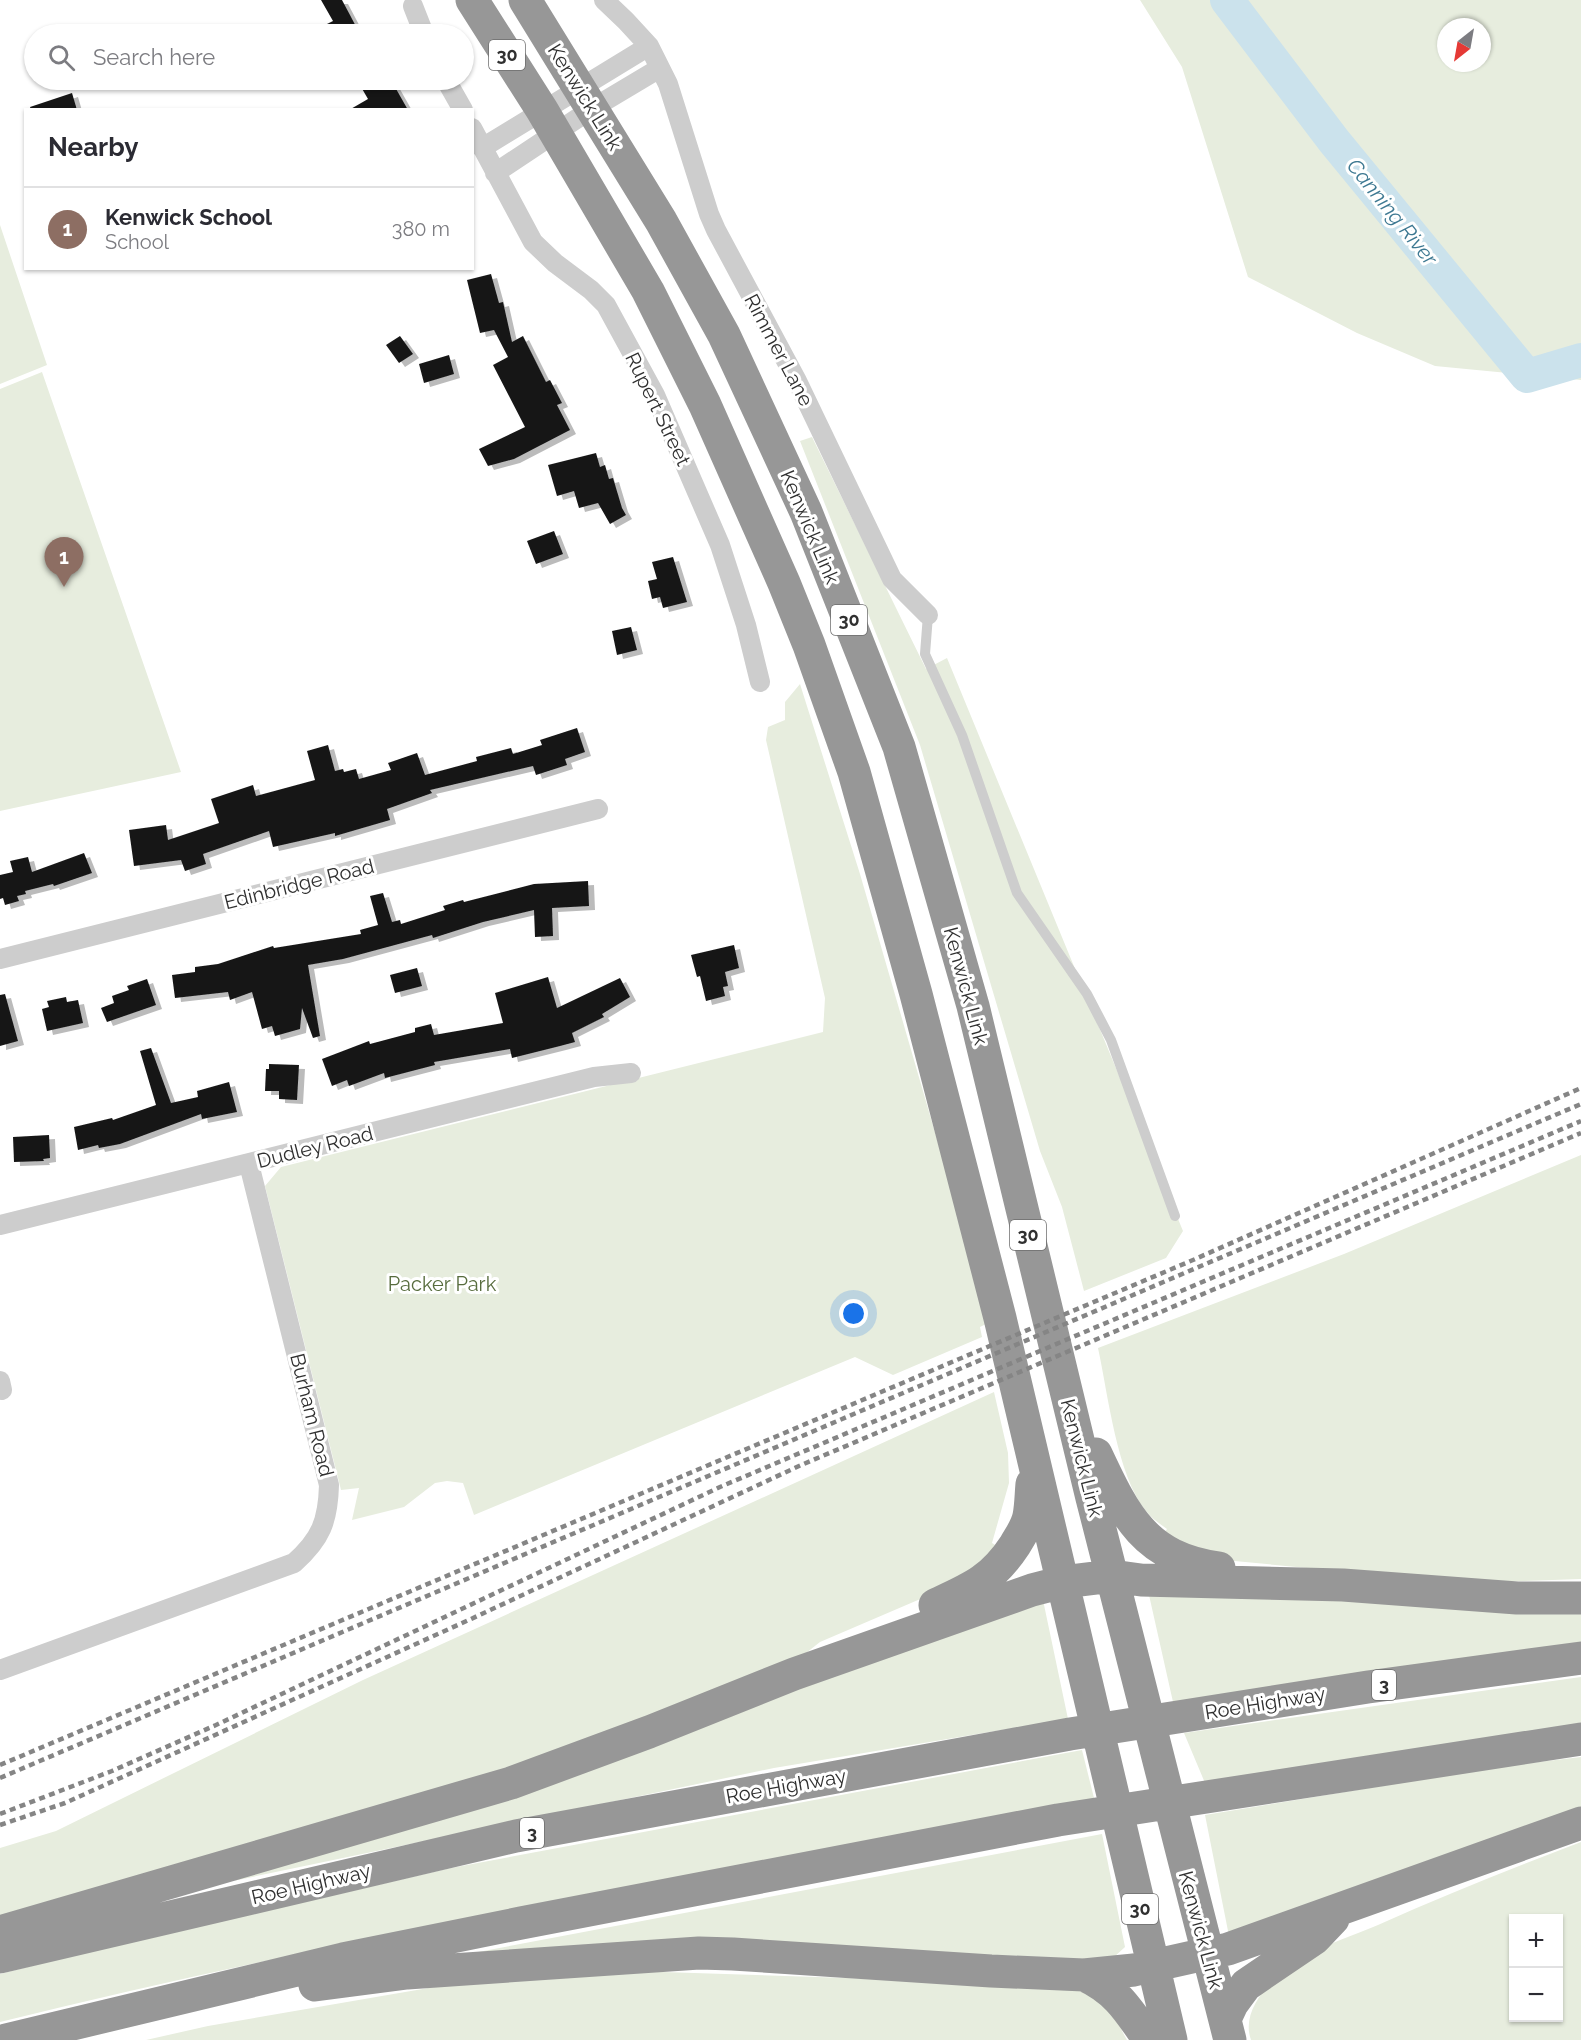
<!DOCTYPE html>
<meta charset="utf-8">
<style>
body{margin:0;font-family:Raleway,sans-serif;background:#f2f2f3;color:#2b2b33}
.controls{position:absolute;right:18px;bottom:18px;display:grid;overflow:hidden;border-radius:0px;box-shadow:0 2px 4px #0004}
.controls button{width:54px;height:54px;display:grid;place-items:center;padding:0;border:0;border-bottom:2px solid #e1e1e2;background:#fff;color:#2b2b33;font:30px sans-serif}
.compass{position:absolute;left:1437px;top:18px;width:54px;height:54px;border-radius:50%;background:#fff;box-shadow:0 2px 4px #0004;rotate:211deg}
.you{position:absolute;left:854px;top:1314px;width:21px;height:21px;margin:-15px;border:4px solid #fff;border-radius:50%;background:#1a73e8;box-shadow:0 0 0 9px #1a73e833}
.badge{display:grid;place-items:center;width:39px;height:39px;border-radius:50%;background:#e43451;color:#fff;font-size:20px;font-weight:700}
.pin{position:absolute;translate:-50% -50px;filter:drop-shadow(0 2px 3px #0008)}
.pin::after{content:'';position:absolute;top:32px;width:21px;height:18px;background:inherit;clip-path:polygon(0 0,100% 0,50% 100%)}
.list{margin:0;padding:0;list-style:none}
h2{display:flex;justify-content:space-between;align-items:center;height:78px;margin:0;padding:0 24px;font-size:26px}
h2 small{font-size:20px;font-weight:400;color:#7c7c81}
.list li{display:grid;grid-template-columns:39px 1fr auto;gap:18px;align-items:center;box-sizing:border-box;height:84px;padding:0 24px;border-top:2px solid #e1e1e2}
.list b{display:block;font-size:22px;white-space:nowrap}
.list p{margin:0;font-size:20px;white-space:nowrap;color:#7c7c81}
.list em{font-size:20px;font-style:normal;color:#7c7c81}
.icon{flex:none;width:33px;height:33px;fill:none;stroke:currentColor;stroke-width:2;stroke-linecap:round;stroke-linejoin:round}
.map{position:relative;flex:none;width:1581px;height:2040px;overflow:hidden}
.search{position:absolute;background:#fff;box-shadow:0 2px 4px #0004;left:24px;top:24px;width:450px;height:66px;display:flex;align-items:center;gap:15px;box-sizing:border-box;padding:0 21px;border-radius:33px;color:#7c7c81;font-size:22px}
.panel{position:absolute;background:#fff;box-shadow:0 2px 4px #0004;left:24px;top:108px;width:450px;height:162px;border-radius:0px}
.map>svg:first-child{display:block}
.green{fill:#e7edde;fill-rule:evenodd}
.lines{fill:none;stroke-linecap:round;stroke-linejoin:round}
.river{stroke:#cbe2ec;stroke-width:34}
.building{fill:#171717;filter:url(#shadow)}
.lane{stroke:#cdcdcd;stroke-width:10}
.street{stroke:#cdcdcd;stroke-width:20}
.highway{stroke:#979797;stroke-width:33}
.rail{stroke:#858585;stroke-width:4.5;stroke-dasharray:6 4.5;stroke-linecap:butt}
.labels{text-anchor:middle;stroke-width:6;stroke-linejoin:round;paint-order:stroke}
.shield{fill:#fff;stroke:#6e6e6e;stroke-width:1.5}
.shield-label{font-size:18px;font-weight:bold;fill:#303030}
.street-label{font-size:20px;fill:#303030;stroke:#fff}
.park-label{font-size:20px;fill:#576c3d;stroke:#fff}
.water-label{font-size:21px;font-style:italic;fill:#3e7992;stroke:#fff}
</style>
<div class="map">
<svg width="1581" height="2040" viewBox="0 0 1581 2040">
<defs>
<filter id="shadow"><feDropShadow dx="6" dy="4" stdDeviation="0" flood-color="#0004"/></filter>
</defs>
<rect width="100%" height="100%" fill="#fff"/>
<!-- green -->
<path class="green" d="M1140 0H1581V380L1435 366 1357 333 1248 277 1182 67ZM1446 27H1482V63H1446Z
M0 225 47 365 0 384Z
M42 372 181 772 0 811V389Z
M812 437 926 669 947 658 1183 1231 1166 1258 1084 1291 1062 1207 1040 1151 920 745 800 441Z
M800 684 860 874 990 1322 980 1327 982 1337 893 1375 855 1357 474 1515 463 1483 447 1481 435 1483 404 1507 352 1520 359 1488 341 1490 265 1186 281 1167 823 1032 825 998 766 740 768 727 785 720V702Z
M1581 1155V1579L1464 1583 1224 1560 1162 1537 1167 1529C1160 1524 1151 1518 1146 1511 1117 1476 1108 1394 1098 1348L1344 1254Z
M994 1392 1008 1453 1009 1483 992 1543 997 1546 960 1582 820 1642 801 1657 550 1758 0 1917V1848L56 1831 363 1680Z
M1159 1588 1581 1612V1642L1173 1702 1149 1595Z
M1043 1600 1068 1719 774 1768 233 1881Z
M1581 1677V1726L1205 1783 1184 1733Z
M1082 1750 1096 1806C729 1872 361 1932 0 2022V1974L75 1955 451 1868Z
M1581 1757V1811L1229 1936 1205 1815 1497 1767Z
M1102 1834 1125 1947 1113 1958 1088 1965 457 1956Z
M1581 1842V2040H1251C1239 2007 1277 1973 1303 1958 1326 1944 1354 1935 1378 1925 1445 1895 1513 1868 1581 1842ZM1514 1918H1558V2018H1514Z
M632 1971 910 1980 1077 1990 1114 2005 1122 2031 1127 2040H146L208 2026 440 1986Z"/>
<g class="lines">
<!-- river -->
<path class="river" d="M1227 0 1334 141 1527 376 1581 360"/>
</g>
<!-- building -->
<path class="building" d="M321 0H342L360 34H307L333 21Z
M357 80H391L408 110H349L368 99Z
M72 93 77 110H31L30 107Z
M491 274 499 303 503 302 512 342 523 336 546 382 550 380 562 403 557 405 570 430 514 459 488 466 479 449 525 427 493 365 508 357 494 330 480 333 467 280Z
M400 336 413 354 399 363 386 345Z
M449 355 454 374 424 383 419 364Z
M596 453 600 467 605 465 609 479 613 478 622 508 626 515 610 524 598 503 579 508 574 491 557 496 548 465Z
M554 531 563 554 536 564 527 541Z
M673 557 687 602 663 608 660 597 652 599 648 581 657 579 652 562Z
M631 627 637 650 617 655 612 631Z
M577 728 585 752 565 759 567 765 536 775 533 766 430 790 432 793 387 809 390 820 335 836V833L273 847 269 831 203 854 206 864 185 871 181 860 134 866 129 830 166 825 168 840 219 823 211 799 253 785 256 796 315 780 307 751 328 745 335 771 343 769 344 772 356 769 359 779 391 770 388 763 417 753 425 775 477 761 476 757 511 748 513 754 542 745 540 740Z
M84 853 92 873 54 886 53 884 25 891 26 894 17 896 19 901 5 905 3 898 0 899V875L13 872 10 861 28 857 32 872Z
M588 881 589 906 552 908 553 936 535 937 534 910 483 922 433 938 432 935 343 959 308 965 320 1036 313 1038 302 1008 300 1029 275 1036 272 1026 262 1029 252 992 230 1000 228 992 175 998 172 975 195 972V967L218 964 273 946 274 948 361 934 360 930 378 925 370 896 383 893 392 922 400 920 401 924 445 910 443 906 463 900 464 902 534 884Z
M734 945 739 968 725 972 728 986 723 987 725 996 706 1001 700 976 697 977 691 955Z
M417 968 422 986 395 993 390 975Z
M548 977 557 1008 620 978 630 997 602 1014 604 1017 572 1033 575 1042 560 1046 512 1058 510 1049 434 1062 435 1065 385 1078 384 1073 349 1086 347 1080 332 1086 322 1059 369 1041 370 1044 415 1032V1028L431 1024 434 1035 503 1023 495 993Z
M147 979 156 1005 107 1022 101 1008 114 1003 112 996 129 990 127 986Z
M5 994 18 1041 0 1046V995Z
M66 997 67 1002 78 1000 83 1023 47 1031 42 1009 49 1007 47 1001Z
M151 1048 171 1103 198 1097 197 1091 229 1082 237 1112 202 1119 201 1114 120 1144 99 1148 98 1145 78 1150 74 1127 112 1118 113 1120 156 1105 140 1051Z
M269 1064 299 1065 297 1100 279 1099V1091H265L266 1069H269Z
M49 1135 50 1158 43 1159 44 1161 14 1162 13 1137Z"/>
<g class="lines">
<!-- lane -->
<path class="lane" d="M928 615 925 654 962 735 1017 893 1087 994 1111 1040 1175 1216"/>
<!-- street -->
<path class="street" d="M604 0 626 21 649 46 668 84 709 214 716 230 797 381 892 579 928 615
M413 6 424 34
M446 80 463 110
M472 128 533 242 555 263 591 290 606 305 655 395 720 545 746 625 760 682
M482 148 649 46
M495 173 593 108 660 68
M0 959 598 809
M0 1225 594 1077 631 1073
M0 1381 2 1390
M0 1670 294 1563C321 1539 328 1521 329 1485L249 1164"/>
<!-- highway -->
<path class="highway" d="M472 0 542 110 648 291 705 405 784 583 809 645 854 772 916 994 1000 1318 1171 2040
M525 0 661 221 724 335 806 512 899 747 973 1006 1092 1498 1230 2040
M1096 1454C1125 1516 1145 1558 1219 1568
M935 1605C972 1588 992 1580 1015 1545 1020 1536 1027 1527 1029 1516 1031 1506 1031 1494 1032 1484
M0 1932 511 1783 649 1732 794 1674 1032 1590 1063 1582 1112 1576 1141 1580 1343 1585 1517 1598H1581
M0 1957 516 1836 1070 1734 1368 1687 1581 1658
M1084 1975C1117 1990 1129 2011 1149 2040
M315 1985 407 1973 699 1953 733 1954 991 1971 1084 1975 1134 1970 1228 1949 1581 1823
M1225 2019 1232 2004 1246 1985 1315 1938 1333 1919
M6 2040 343 1959 521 1923 1058 1820 1581 1739"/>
<!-- rail -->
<path class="rail" d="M0 1765 1193 1260 1581 1088
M0 1778 1581 1104
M0 1814 112 1771 216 1725 720 1487 1581 1121
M0 1825 65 1803 471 1619 799 1466 1581 1133"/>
</g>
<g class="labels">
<!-- shield labels -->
<g class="shield">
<rect x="489" y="40" width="36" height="30" rx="4.5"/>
<rect x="831" y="605" width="36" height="30" rx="4.5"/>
<rect x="1010" y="1220" width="36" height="30" rx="4.5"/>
<rect x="1372" y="1670" width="24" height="30" rx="4.5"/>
<rect x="520" y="1818" width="24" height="30" rx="4.5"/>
<rect x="1122" y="1894" width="36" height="30" rx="4.5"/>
</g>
<g class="shield-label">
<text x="507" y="61">30</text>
<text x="849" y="626">30</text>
<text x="1028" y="1241">30</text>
<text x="1384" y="1691">3</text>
<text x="532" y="1839">3</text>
<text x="1140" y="1915">30</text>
</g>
<!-- street labels -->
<g class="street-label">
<text transform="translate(585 97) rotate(58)" y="7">Kenwick Link</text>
<text transform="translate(779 350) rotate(62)" y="7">Rimmer Lane</text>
<text transform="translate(658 409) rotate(64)" y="7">Rupert Street</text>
<text transform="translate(810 527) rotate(67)" y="7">Kenwick Link</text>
<text transform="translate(299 884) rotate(-14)" y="7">Edinbridge Road</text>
<text transform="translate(966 986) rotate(75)" y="7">Kenwick Link</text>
<text transform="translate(315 1147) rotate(-14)" y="7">Dudley Road</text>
<text transform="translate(312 1415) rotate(76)" y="7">Burham Road</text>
<text transform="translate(1082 1458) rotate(76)" y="7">Kenwick Link</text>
<text transform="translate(1265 1703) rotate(-9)" y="7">Roe Highway</text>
<text transform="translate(786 1786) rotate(-10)" y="7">Roe Highway</text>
<text transform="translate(311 1884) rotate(-13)" y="7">Roe Highway</text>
<text transform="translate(1201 1930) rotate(75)" y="7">Kenwick Link</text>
</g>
<!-- park labels -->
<g class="park-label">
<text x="442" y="1291">Packer Park</text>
</g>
<!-- water labels -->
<g class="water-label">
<text transform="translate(1392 212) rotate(51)" y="7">Canning River</text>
</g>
</g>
</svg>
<div class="controls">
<button>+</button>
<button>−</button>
</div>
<svg class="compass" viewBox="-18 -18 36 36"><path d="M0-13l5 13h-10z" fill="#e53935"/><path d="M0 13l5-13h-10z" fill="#7c7c81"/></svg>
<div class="you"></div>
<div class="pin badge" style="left:64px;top:587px;background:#8d6e63">1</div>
<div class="search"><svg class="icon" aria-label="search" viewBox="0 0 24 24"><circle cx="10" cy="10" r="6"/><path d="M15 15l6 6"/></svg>Search here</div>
<section class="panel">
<h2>Nearby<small></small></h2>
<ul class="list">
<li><span class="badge" style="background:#8d6e63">1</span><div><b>Kenwick School</b><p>School</p></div><em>380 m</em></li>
</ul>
</section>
</div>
